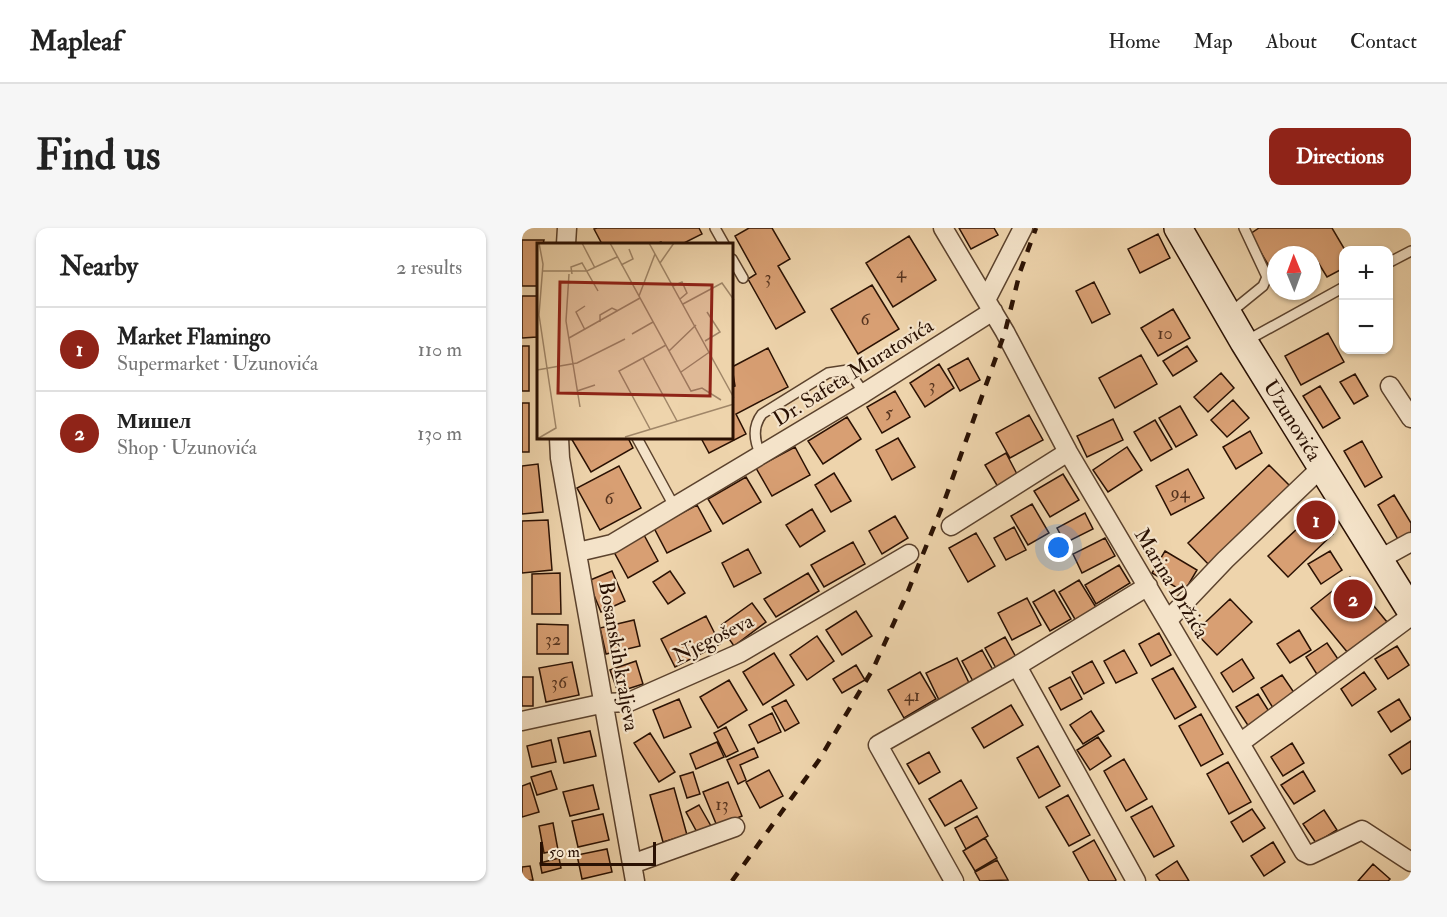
<!DOCTYPE html>
<meta charset="utf-8">
<style>
body{margin:0;font-family:"IM FELL Double Pica",serif;background:#f6f6f6;color:#222}
.controls{position:absolute;right:18px;top:18px;display:grid;overflow:hidden;border-radius:12px;box-shadow:0 2px 4px #0004}
.controls button{width:54px;height:54px;display:grid;place-items:center;padding:0;border:0;border-bottom:2px solid #e0e0e0;background:#fff;color:#222;font:30px sans-serif}
.compass{position:absolute;left:745px;top:18px;width:54px;height:54px;border-radius:50%;background:#fff;box-shadow:0 2px 4px #0004;rotate:359deg}
.scale{position:absolute;left:18px;bottom:15px;width:116px;box-sizing:border-box;padding-left:6px;border:3px solid #2a1103;border-top:0;font-size:16px;line-height:21px;white-space:nowrap;color:#2a1103;-webkit-text-stroke:4px #f4e3c9;paint-order:stroke}
.you{position:absolute;left:537px;top:320px;width:21px;height:21px;margin:-15px;border:4px solid #fff;border-radius:50%;background:#1a73e8;box-shadow:0 0 0 9px #1a73e833}
.badge{display:grid;place-items:center;width:39px;height:39px;border-radius:50%;background:#8f2418;color:#fff;font-size:20px;font-weight:700}
.pin{position:absolute;translate:-50% -50%;border:3px solid #fff;box-shadow:0 2px 6px #0006}
.list{margin:0;padding:0;list-style:none}
h2{display:flex;justify-content:space-between;align-items:center;height:78px;margin:0;padding:0 24px;font-size:26px}
h2 small{font-size:20px;font-weight:400;color:#767676}
.list li{display:grid;grid-template-columns:39px 1fr auto;gap:18px;align-items:center;box-sizing:border-box;height:84px;padding:0 24px;border-top:2px solid #e0e0e0}
.list b{display:block;font-size:22px;white-space:nowrap}
.list p{margin:0;font-size:20px;white-space:nowrap;color:#767676}
.list em{font-size:20px;font-style:normal;color:#767676}
.map{position:relative;flex:none;width:889px;height:653px;overflow:hidden;border-radius:12px}
header{display:flex;align-items:center;gap:36px;box-sizing:border-box;height:84px;padding:0 30px;background:#fff;border-bottom:2px solid #e0e0e0}
header strong{font-size:28px}
nav{display:flex;gap:33px;margin-inline-start:auto;font-size:21px}
.intro{display:flex;align-items:center;justify-content:space-between;box-sizing:border-box;height:144px;padding:0 36px}
h1{margin:0;font-size:42px}
.button{padding:15px 27px;border-radius:12px;background:#8f2418;color:#fff;font-size:21px;font-weight:700}
main{display:flex;gap:36px;padding:0 36px}
aside{flex:1;background:#fff;border-radius:12px;box-shadow:0 2px 4px #0004}
.map>svg:first-child{display:block}
.building{fill:#d89f73;stroke:#2a1103;stroke-width:1.5}
.lines{fill:none;stroke-linecap:round;stroke-linejoin:round}
.service-casing{stroke:#5b422d;stroke-width:12}
.minor-casing{stroke:#5b422d;stroke-width:21}
.secondary-casing{stroke:#2a1103;stroke-width:30}
.service{stroke:#f4e3c9;stroke-width:9}
.minor{stroke:#f4e3c9;stroke-width:18}
.secondary{stroke:#f4e3c9;stroke-width:27}
.rail{stroke:#2a1103;stroke-width:4.5;stroke-dasharray:10 10;stroke-linecap:butt}
.labels{text-anchor:middle;stroke-width:4.5;stroke-linejoin:round;paint-order:stroke}
.number-label{font-size:18px;fill:#56341f}
.street-label{font-size:21px;fill:#2a1103;stroke:#f4e3c9}
.inset-road{fill:none;stroke:#a08668;stroke-width:1.5}
.view{fill:#8f2418;fill-opacity:0.15;stroke:#8f2418;stroke-width:3}
.inset-edge{fill:none;stroke:#2a1103;stroke-width:3}
</style>
<header>
<strong>Mapleaf</strong>
<nav><a>Home</a><a>Map</a><a>About</a><a>Contact</a></nav>
</header>
<div class="intro"><h1>Find us</h1><a class="button">Directions</a></div>
<main>
<aside>
<h2>Nearby<small>2 results</small></h2>
<ul class="list">
<li><span class="badge">1</span><div><b>Market Flamingo</b><p>Supermarket · Uzunovića</p></div><em>110 m</em></li>
<li><span class="badge">2</span><div><b>Мишел</b><p>Shop · Uzunovića</p></div><em>130 m</em></li>
</ul>
</aside>
<div class="map">
<svg width="889" height="653" viewBox="0 0 889 653">
<rect width="100%" height="100%" fill="#eed4ac"/>
<filter id="stains"><feTurbulence type="fractalNoise" baseFrequency=".00333" numOctaves="4"/><feColorMatrix values="0 0 0 0 .2 0 0 0 0 .09 0 0 0 0 .02 0 0 0 .5 -.17"/></filter>
<radialGradient id="worn" r=".72"><stop offset=".6" stop-color="#630" stop-opacity="0"/><stop offset="1" stop-color="#630" stop-opacity=".3"/></radialGradient>
<!-- building -->
<path class="building" d="M75 0H177L180 6 160 16H140L139 14 134 16H80L72 1Z
M227 0H250L268 31 256 38 283 84 254 101 226 51 234 46 213 8Z
M437 0H472L476 7 449 21Z
M737 0H810L823 22 822 40 805 49 794 31 790 33V27H754V50L728 6Z
M636 6 648 30 618 45 606 21Z
M387 8 414 52 371 79 344 35Z
M0 12H22L21 16H16V58H0Z
M572 54 588 86 570 95 554 63Z
M350 57 377 101 336 126 309 81Z
M0 68H15V109L0 110Z
M651 81 668 110 636 128 619 100Z
M806 105 822 134 779 157 763 128Z
M0 118H7V163H0Z
M665 118 675 133 651 148 641 133Z
M246 120 266 159 214 186 224 206 187 225 179 210H210V159L213 158 210 139Z
M619 127 635 156 593 180 577 150Z
M446 130 458 152 438 163 426 141Z
M417 136 432 160 403 179 388 155Z
M699 145 712 160 686 184 672 169Z
M833 146 846 168 832 176 818 154Z
M798 158 818 190 801 200 781 168Z
M373 163 388 189 360 205 345 179Z
M711 172 727 190 705 209 689 192Z
M0 175H7V224H0Z
M658 178 675 207 654 219 637 190Z
M507 187 521 212 488 230 474 205Z
M325 189 339 211 301 236 286 213Z
M591 191 601 212 565 229 555 208Z
M633 192 650 221 629 233 612 204Z
M728 203 740 225 714 241 701 219Z
M49 210H106L111 220 69 244Z
M376 210 393 239 370 252 354 222Z
M840 213 860 249 843 259 822 223Z
M273 219 288 247 250 268 234 240Z
M605 219 620 242 586 264 571 242Z
M484 225 496 248 476 259 463 237Z
M16 236 21 284 0 286V238Z
M747 237 770 260 688 338 666 315Z
M97 238 119 280 78 302 55 260Z
M666 241 682 270 649 287 634 258Z
M312 245 329 273 309 284 293 257Z
M541 246 557 272 528 289 512 263Z
M224 249 239 274 201 296 186 271Z
M872 267 889 295V306L877 313 856 277Z
M510 276 527 305 506 317 489 288Z
M175 277 189 303 145 325 132 300Z
M290 281 303 303 278 319 264 297Z
M563 285 571 301 543 315 535 300Z
M792 285 811 306 766 349 746 328Z
M373 288 386 310 360 326 347 303Z
M26 292 30 342 0 345V293Z
M492 299 504 322 484 332 472 310Z
M454 305 473 338 446 354 427 320Z
M122 307 136 333 106 350 92 324Z
M583 310 593 328 560 345 551 326Z
M331 314 343 336 302 359 289 337Z
M226 321 239 345 212 359 200 335Z
M643 323 675 342 662 364 630 345Z
M808 323 820 342 799 356 786 336Z
M597 337 608 355 574 376 563 357Z
M90 343 103 373 79 384 66 353Z
M148 343 163 365 146 376 131 354Z
M38 345 39 386H10V346Z
M286 345 297 363 254 389 242 371Z
M828 349 865 394 826 425 789 380Z
M557 352 575 381 554 393 537 364Z
M532 362 549 391 528 403 511 374Z
M505 370 519 397 490 412 476 385Z
M708 371 730 394 695 427 673 404Z
M230 375 244 394 212 418 198 398Z
M334 383 350 408 320 427 304 402Z
M184 388 198 416 153 439 139 411Z
M112 392 118 418 84 426 78 400Z
M15 396 46 397V426H15Z
M777 402 789 422 768 435 755 416Z
M637 405 649 427 629 438 617 416Z
M295 408 312 433 285 452 268 427Z
M483 409 495 431 475 442 463 420Z
M805 415 818 434 796 448 784 429Z
M875 418 887 437 866 451 853 431Z
M460 422 472 444 452 455 440 433Z
M602 422 615 445 594 455 582 433Z
M252 425 272 457 241 477 221 444Z
M435 430 448 457 417 472 404 445Z
M720 431 732 450 711 464 699 445Z
M114 433 121 456 96 464 88 442Z
M570 433 582 455 562 466 550 444Z
M50 434 57 467 24 474 17 440Z
M334 437 343 452 320 465 311 451Z
M651 440 674 479 653 491 630 451Z
M398 444 414 471 382 490 366 462Z
M842 444 854 461 830 478 819 461Z
M760 447 773 466 751 480 739 460Z
M0 449H11V478H0Z
M548 449 560 471 539 482 527 460Z
M207 452 225 482 196 500 178 469Z
M736 466 748 485 727 499 714 479Z
M157 471 169 499 142 510 131 482Z
M877 471 889 491 869 504 856 484Z
M264 472 277 495 263 503 250 479Z
M489 477 501 497 462 520 450 500Z
M569 483 582 503 561 516 548 497Z
M250 485 259 504 236 515 227 497Z
M679 486 701 526 679 538 657 498Z
M204 499 216 523 204 529 192 505Z
M68 503 74 528 42 535 36 510Z
M128 505 153 544 137 554 112 515Z
M576 509 589 528 568 542 555 522Z
M29 512 34 534 10 539 5 518Z
M889 513V541L880 546 867 527Z
M195 514 202 529 174 541 168 526Z
M770 515 782 535 761 548 749 529Z
M516 518 538 558 517 570 495 530Z
M232 520 236 529 218 537 224 552 216 556 205 532Z
M407 524 418 544 397 556 385 536Z
M602 531 625 571 604 583 582 543Z
M706 534 729 574 707 586 685 546Z
M247 542 261 568 238 580 224 554Z
M29 543 35 561 15 567 9 549Z
M781 543 793 563 772 576 759 557Z
M171 544 178 566 165 570 158 548Z
M439 552 455 580 423 598 407 571Z
M206 554 220 588 195 598 181 564Z
M8 555 17 584 0 589V558Z
M71 557 77 581 48 588 41 564Z
M152 560 165 607 141 614 128 567Z
M546 567 568 607 547 618 524 579Z
M177 577 189 598 176 606 164 584Z
M630 578 652 618 632 629 609 589Z
M730 581 743 600 721 614 709 594Z
M802 582 815 602 794 615 781 596Z
M81 586 87 612 56 619 50 593Z
M455 588 466 608 444 621 433 600Z
M31 595 36 622 22 625 17 598Z
M463 610 475 630 453 643 441 623Z
M572 612 594 652 593 653H567L551 624Z
M751 614 763 634 742 648 729 628Z
M85 621 90 644 60 651 55 627Z
M37 630 39 640 20 645 18 635Z
M475 632 486 652 458 653 453 644Z
M655 633 667 653H638L634 647Z
M851 636 868 651 866 653H836Z
M8 638 11 652 0 653V639Z"/>
<g class="lines">
<defs>
<path id="service" d="M193 0 202 16
M210 31 221 50
M866 35 889 23
M709 84 741 58 745 49 722 0
M724 113 822 59
M115 210 152 278
M239 227C232 213 230 199 240 186L306 145 326 142 342 165"/>
<path id="minor" d="M421 0 483 104 546 224 782 624 788 627 840 602 889 634
M44 16 45 0
M464 72 501 0
M868 158 889 190
M37 210 38 230 113 653
M429 298 546 224
M56 324 90 316 342 165 471 83
M858 331 889 314
M646 392 703 332 801 238
M0 493 83 475 107 474 218 425 387 326
M718 515 889 388
M110 636 213 599
M432 653 356 517 495 438
M614 653 495 438 626 358"/>
<g id="secondary">
<path id="s1" d="M656 0 722 114 889 383"/>
</g>
</defs>
<!-- service casing -->
<use href="#service" class="service-casing"/>
<!-- minor casing -->
<use href="#minor" class="minor-casing"/>
<!-- secondary casing -->
<use href="#secondary" class="secondary-casing"/>
<!-- service -->
<use href="#service" class="service"/>
<!-- minor -->
<use href="#minor" class="minor"/>
<!-- secondary -->
<use href="#secondary" class="secondary"/>
<!-- rail -->
<path class="rail" d="M210 653 297 532 351 441 384 368 422 274 483 104 498 44 514 0"/>
</g>
<g class="labels">
<!-- number labels -->
<g class="number-label">
<text x="379" y="50">4</text>
<text x="246" y="55">3</text>
<text x="343" y="97">6</text>
<text x="643" y="111">10</text>
<text x="410" y="163">3</text>
<text x="367" y="190">5</text>
<text x="658" y="270">94</text>
<text x="87" y="276">6</text>
<text x="31" y="417">32</text>
<text x="37" y="460">36</text>
<text x="390" y="473">41</text>
<text x="200" y="582">13</text>
</g>
<!-- street labels -->
<g class="street-label">
<text transform="translate(331 144) rotate(-32)" y="7">Dr. Safeta Muratovića</text>
<text dy="7" stroke="none"><textPath href="#s1" startOffset="224">Uzunovića</textPath></text>
<text transform="translate(650 355) rotate(59)" y="7">Marina Držića</text>
<text transform="translate(191 410) rotate(-26)" y="7">Njegoševa</text>
<text transform="translate(97 428) rotate(80)" y="7">Bosanskih kraljeva</text>
</g>
</g>
<!-- overview -->
<g transform="translate(15 15)">
<rect width="196" height="196" fill="#eed4ac"/>
<path class="inset-road" d="M45 0 58 25M73 0 154 148 165 145 184 157M112 0 197 155M123 20 137 0M84 22 96 16 92 6M5 28H50L80 14M32 31 29 78 43 164M35 31 34 24 45 20 61 48M136 43 145 39 150 50 143 56M102 53 118 11M146 61 185 40 197 57M48 63 39 69 48 87M63 79V72L75 65 81 68M95 91 116 79M32 95 103 55M168 98 183 89 170 69M129 102 106 115 140 178M132 108 159 82M106 115 82 128 113 186M0 127 40 120 88 96M144 129 174 108M40 148 58 142M88 194 197 161M0 196 19 185 2 72 6 21 2 0"/>
<path class="view" d="M23 39 175 42 173 153 21 150Z"/>
<rect width="196" height="196" class="inset-edge"/>
</g>
<rect width="100%" height="100%" filter="url(#stains)"/>
<rect width="100%" height="100%" fill="url(#worn)"/>
</svg>
<div class="controls">
<button>+</button>
<button>−</button>
</div>
<svg class="compass" viewBox="-18 -18 36 36"><path d="M0-13l5 13h-10z" fill="#e53935"/><path d="M0 13l5-13h-10z" fill="#767676"/></svg>
<div class="scale">50 m</div>
<div class="you"></div>
<div class="pin badge" style="left:794px;top:292px">1</div>
<div class="pin badge" style="left:831px;top:371px">2</div>
</div>
</main>
